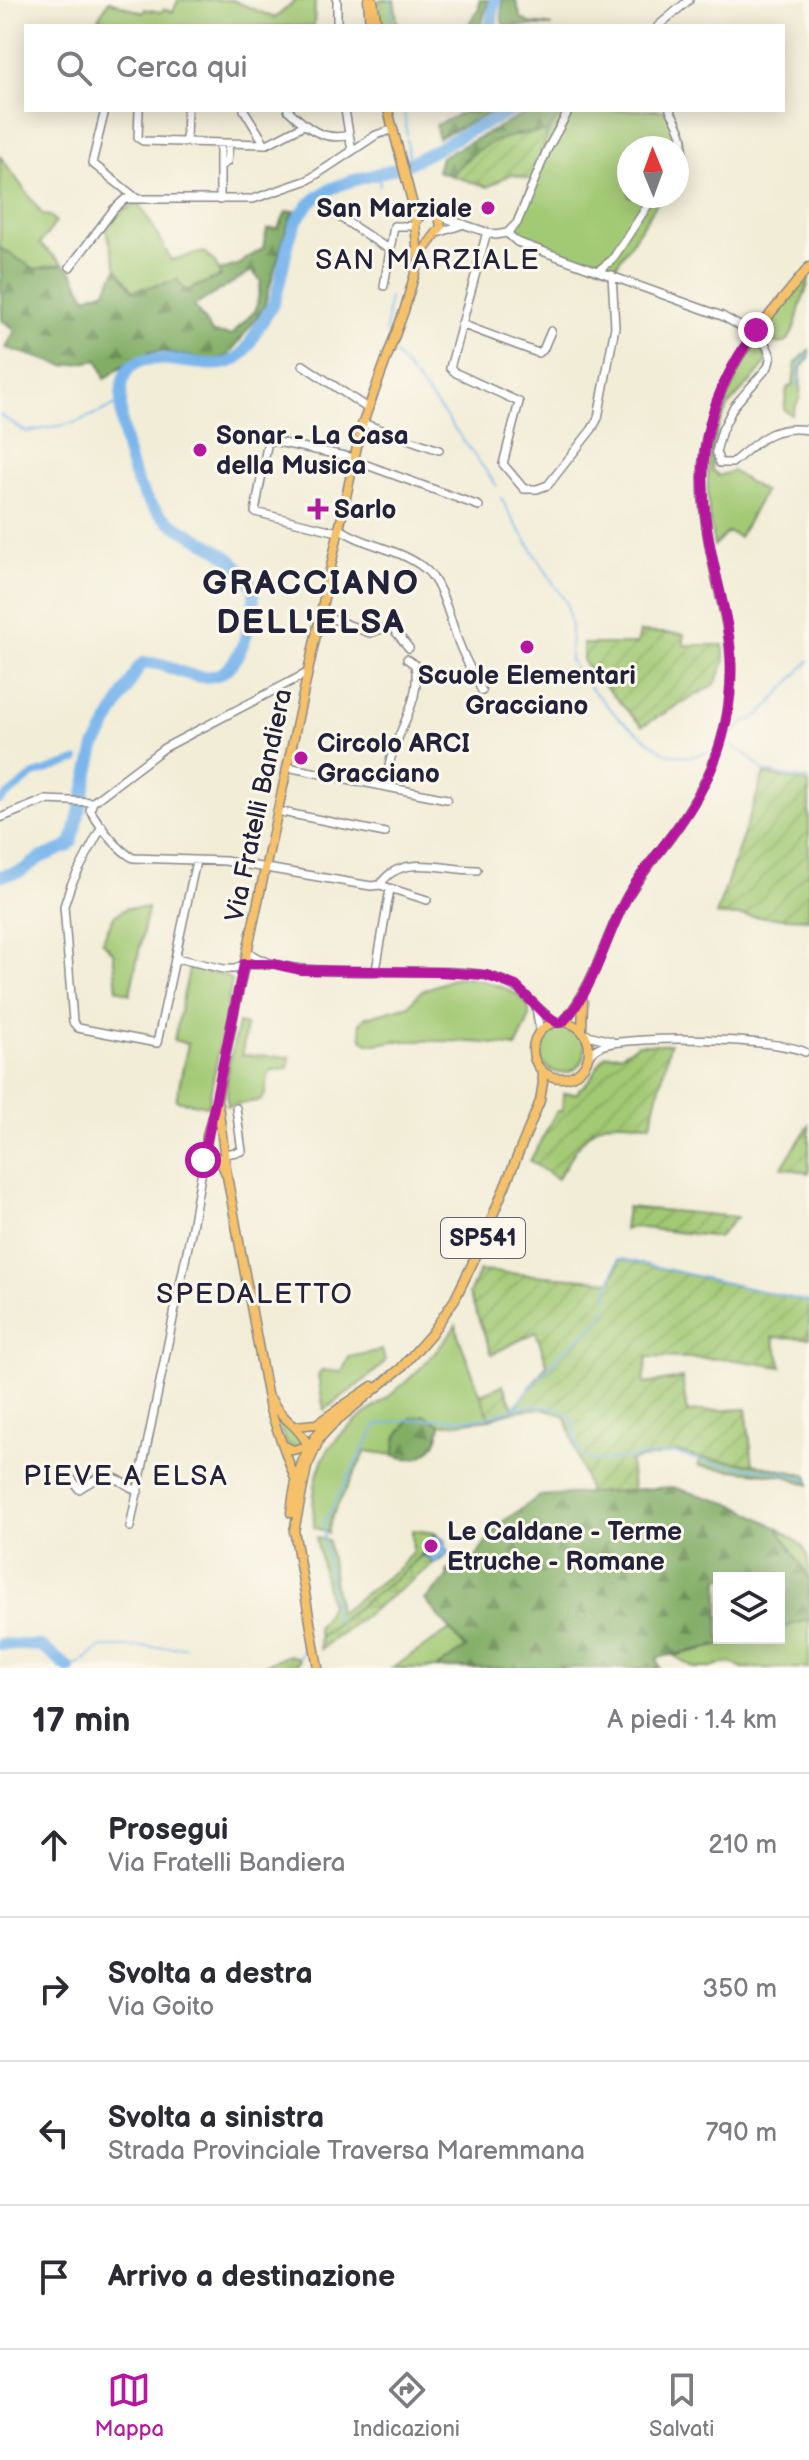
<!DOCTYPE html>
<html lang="it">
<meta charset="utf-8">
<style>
body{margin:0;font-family:"Balsamiq Sans",sans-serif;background:#f7f7f7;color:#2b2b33}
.controls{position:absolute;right:24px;bottom:24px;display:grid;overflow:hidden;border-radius:0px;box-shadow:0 4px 20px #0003}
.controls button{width:72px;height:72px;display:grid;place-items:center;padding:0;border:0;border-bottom:2px solid #e1e1e2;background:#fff;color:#2b2b33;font:40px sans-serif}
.compass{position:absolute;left:617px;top:136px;width:72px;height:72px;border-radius:50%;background:#fff;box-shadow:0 4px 20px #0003;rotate:359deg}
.stop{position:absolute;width:24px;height:24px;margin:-18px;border:6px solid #b5179e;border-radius:50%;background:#fff}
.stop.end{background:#b5179e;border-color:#fff;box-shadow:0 2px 8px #0008}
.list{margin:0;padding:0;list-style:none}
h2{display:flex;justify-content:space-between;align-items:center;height:104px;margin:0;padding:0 32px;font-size:34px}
h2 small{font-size:26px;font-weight:400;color:#7c7c81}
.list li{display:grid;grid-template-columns:52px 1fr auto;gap:24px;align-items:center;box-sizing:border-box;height:144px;padding:0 32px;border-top:2px solid #e1e1e2}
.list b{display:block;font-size:30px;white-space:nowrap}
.list p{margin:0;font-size:26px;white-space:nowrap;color:#7c7c81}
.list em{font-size:26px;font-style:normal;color:#7c7c81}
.icon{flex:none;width:44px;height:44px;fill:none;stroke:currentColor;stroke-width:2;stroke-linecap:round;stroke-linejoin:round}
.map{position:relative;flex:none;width:809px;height:1668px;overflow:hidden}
.search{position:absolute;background:#fff;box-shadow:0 4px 20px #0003;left:24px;right:24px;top:24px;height:88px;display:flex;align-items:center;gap:20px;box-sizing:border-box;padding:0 28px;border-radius:0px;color:#7c7c81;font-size:30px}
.sheet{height:680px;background:#fff}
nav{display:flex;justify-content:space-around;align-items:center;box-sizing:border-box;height:112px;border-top:2px solid #e1e1e2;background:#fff;font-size:22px;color:#7c7c81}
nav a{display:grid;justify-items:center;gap:4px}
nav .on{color:#b5179e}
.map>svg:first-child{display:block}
.green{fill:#a2c973;stroke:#627657;stroke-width:2}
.forest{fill:url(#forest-firs);stroke:#526850;stroke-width:2;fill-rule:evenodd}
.wetland{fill:url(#wetland-marsh);stroke:#627657;stroke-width:2}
.garden{fill:url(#garden-furrows);stroke:#627657;stroke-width:2}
.water{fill:url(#water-ripples);stroke:#4e6c94;stroke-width:2}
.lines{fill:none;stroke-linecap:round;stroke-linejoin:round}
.stream{stroke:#7ab6ec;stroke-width:2}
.canal{stroke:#7ab6ec;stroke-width:7}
.river{stroke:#7ab6ec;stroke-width:12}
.minor-casing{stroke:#8a8889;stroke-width:10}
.major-casing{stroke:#8a8889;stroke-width:11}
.minor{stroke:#fff;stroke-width:7}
.major{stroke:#f5c16b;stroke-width:8}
.major-bridge-casing{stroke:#8a8889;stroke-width:11;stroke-linecap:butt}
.major-bridge{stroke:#f5c16b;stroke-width:8}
.route{stroke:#b5179e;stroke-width:10}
.poi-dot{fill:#b5179e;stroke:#fbf7ec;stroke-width:3}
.labels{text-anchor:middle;stroke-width:6;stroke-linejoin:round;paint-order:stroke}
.shield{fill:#fbf7ec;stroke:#636270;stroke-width:2}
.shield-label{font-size:24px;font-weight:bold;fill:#22223b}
.poi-label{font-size:26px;font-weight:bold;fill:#22223b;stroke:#fbf7ec;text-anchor:start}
.street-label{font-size:26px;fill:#22223b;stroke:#fbf7ec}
.neighbourhood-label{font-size:28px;letter-spacing:2px;fill:#22223b;stroke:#fbf7ec}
.district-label{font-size:34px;font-weight:bold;letter-spacing:2px;fill:#22223b;stroke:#fbf7ec}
</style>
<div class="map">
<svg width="809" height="1668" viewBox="0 0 809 1668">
<defs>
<pattern id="forest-firs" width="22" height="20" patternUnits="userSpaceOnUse" patternTransform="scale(2)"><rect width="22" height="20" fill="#81ad65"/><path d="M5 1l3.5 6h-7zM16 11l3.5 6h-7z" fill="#698c54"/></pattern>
<pattern id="wetland-marsh" width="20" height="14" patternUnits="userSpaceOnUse" patternTransform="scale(2)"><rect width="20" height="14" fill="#a2c973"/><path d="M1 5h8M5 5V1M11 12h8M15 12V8" fill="none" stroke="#8bac64"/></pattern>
<pattern id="garden-furrows" width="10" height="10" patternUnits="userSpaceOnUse" patternTransform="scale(2)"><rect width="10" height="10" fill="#a2c973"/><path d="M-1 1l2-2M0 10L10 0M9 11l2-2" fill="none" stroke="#8bac64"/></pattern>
<pattern id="water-ripples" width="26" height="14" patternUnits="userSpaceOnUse" patternTransform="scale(2)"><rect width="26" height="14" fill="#7ab6ec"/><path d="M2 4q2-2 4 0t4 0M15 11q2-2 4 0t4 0" fill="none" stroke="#6494c0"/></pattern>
</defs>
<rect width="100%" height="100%" fill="#fbf7ec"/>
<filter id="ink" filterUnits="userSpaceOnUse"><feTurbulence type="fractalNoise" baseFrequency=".0125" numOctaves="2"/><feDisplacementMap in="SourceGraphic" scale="16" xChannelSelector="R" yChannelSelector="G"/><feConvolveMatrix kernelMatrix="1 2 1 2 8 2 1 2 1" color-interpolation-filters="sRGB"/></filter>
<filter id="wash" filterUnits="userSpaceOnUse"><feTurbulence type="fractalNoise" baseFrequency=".006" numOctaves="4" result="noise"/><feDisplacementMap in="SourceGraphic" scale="32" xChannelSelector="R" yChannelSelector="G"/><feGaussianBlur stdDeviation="1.8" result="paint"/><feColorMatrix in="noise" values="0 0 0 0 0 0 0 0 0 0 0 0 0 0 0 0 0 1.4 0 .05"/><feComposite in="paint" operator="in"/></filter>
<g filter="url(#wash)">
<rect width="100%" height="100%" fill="#f2edd7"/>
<!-- green -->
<path class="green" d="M178 0H232L275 18 296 0H315L314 26H118L98 18 109 1 143 13 145 9 161 12 164 9 173 12Z
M379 0H394L398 26H382Z
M563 110H666L678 133 685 159 677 172V148H629V196H662L613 270 524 240 515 229 548 132Z
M0 156 43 215 50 216 56 222 40 244 63 264 35 269 0 248Z
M139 202 171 260 204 252 215 262 221 276 186 291 177 280 133 291 117 268 106 229 120 213Z
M809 274C809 289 802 297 799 311 793 336 787 357 761 333Z
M755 341 764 350 766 362C758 376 747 385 736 397 717 417 712 444 712 470L719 476 732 471 764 492 739 537 728 532 714 546C698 466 712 408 755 341Z
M809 350V358L801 368 800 397 792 415 784 410 787 388 793 385 796 363Z
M127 908H148L130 994 117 989 113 952 102 941 114 916Z
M189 969 224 975 232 981 208 1106 176 1100 188 1044 174 1040Z
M457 977C475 979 527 988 529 1011 530 1022 521 1036 516 1047 477 1040 436 1040 397 1041 384 1041 373 1049 362 1039L360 1023 366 1017 409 1005 421 991Z
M238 1023 246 1025 242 1055 290 1057 288 1068 274 1070 268 1074 265 1094 261 1100 227 1106V1074Z
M539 1050a23 23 0 1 1 46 0a23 23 0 1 1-46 0Z
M456 1325 458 1335 490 1419 441 1425 425 1416 397 1436 394 1455 366 1451 332 1516 328 1533 314 1527C312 1504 313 1483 322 1461 335 1432 370 1412 393 1393 418 1372 439 1351 456 1325Z
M382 1350 385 1361C379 1372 338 1399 324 1410L318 1376 322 1370 342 1372 349 1357Z
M275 1417H278L298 1432 303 1443 299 1448 286 1444Z
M699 1458 753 1464 807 1475 809 1485 786 1476 698 1466Z
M778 1528C804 1546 809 1546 809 1578Z
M412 1530 436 1533 427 1542 430 1546 400 1575 319 1637 317 1627 323 1620 330 1604 316 1538 328 1540 339 1613 400 1567 413 1551Z
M809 1619V1668H743L731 1663 716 1665 712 1668H695L674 1656 753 1638H779V1629Z
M450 1630 466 1649 436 1668H392Z"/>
<!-- forest -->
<path class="forest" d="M479 0H489L481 26H467L479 9Z
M502 0H516L521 18 530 23 552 26H506L502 22Z
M468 110H496L438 138 436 125Z
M532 110H563L548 132 517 134 466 158 452 176 437 171 441 157Z
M294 211 286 229 264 307 229 355 212 361 161 351 150 352 129 361 105 379 98 360 65 366 6 348 15 330 2 320 0 248 35 269 63 264 73 273 86 297 106 290 117 268 133 291 177 280 186 291 221 276 218 271 237 265 263 248 267 229 278 228 286 212ZM252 271 261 281 256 310 231 335 213 333 194 306Z
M425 1415 441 1425C437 1451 421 1465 394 1455L397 1436 411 1418Z
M672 1487 738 1506 778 1528 809 1578V1619L779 1629V1578H719V1638H753L657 1658 660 1668H436L466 1648 425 1600 447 1578V1571L460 1564 472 1563 498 1525 540 1496Z"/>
<!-- wetland -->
<path class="wetland" d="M421 1556 427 1557 434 1564 320 1649 319 1637 400 1575Z
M289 1655 299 1658V1662L292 1668H257Z"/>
<!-- garden -->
<path class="garden" d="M548 132 532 180 511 174 488 187 452 176C479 141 506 134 548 132Z
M640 632 684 634V645H723L725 662 715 684 642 726C621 705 603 683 583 662V644H637Z
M764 774 809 783V919L716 915Z
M638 1044H670L651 1124C638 1124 620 1120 607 1123 586 1127 568 1162 557 1179L530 1161 557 1111H562L564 1093H578L579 1089C594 1081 595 1066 606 1055L622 1054Z
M809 1125V1173L782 1167Z
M627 1207 737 1217 718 1237 633 1227 624 1230Z
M620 1259 809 1302V1338L773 1337 782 1367 729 1359 647 1357 644 1384 682 1378 687 1412 746 1409 753 1464 699 1458 677 1452 630 1461 633 1490 589 1493 566 1418C545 1402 513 1410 490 1419L480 1394 503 1385 514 1409 547 1364 536 1332 492 1354 469 1294 479 1271 612 1281Z"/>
<!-- water -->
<path class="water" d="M436 1535 446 1541V1548L450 1553 434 1564 427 1557 421 1556 431 1548 427 1543Z"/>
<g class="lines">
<!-- stream -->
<path class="stream" d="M390 0 392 26
M404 110 407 135
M489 110 497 118
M407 139 409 163
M378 175 380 186
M386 334 389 297
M395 354 443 413 497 486
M798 387 799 366 809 354
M0 415 26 432 74 423 121 403
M501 498 513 520 567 604 571 628 570 660 581 678 620 719 665 753 689 757 709 752
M809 661 760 715 745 722 731 736V746L746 754 765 772 809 780
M609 1301 608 1290 618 1259H623L809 1302
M515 1406 561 1353 599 1321 605 1308
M336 1622 324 1541V1522L376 1426C410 1415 446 1421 481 1418 492 1417 501 1412 511 1409 523 1405 556 1404 566 1413 584 1428 565 1453 596 1462L674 1453 711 1463 787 1473 809 1481
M299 1658 303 1649
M73 1668 102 1647H185"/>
<!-- canal -->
<path class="canal" d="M0 801 33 775 77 760"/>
<!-- river -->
<path class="river" d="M491 26 495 0
M0 876 20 872 40 858 67 847 72 842 95 747 139 667 143 663C168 661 187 681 213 676 240 671 254 619 254 595 254 587 249 579 244 573 217 539 169 534 145 497 127 468 118 419 122 386 129 331 208 381 238 358 248 350 252 339 258 328 263 320 270 311 274 302 285 273 284 236 303 211 328 179 370 179 405 165 427 156 448 142 469 131 484 124 499 118 513 110
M0 1644 41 1646 69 1668"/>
</g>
</g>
<g filter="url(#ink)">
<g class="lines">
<defs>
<path id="minor" d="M337 26V0
M658 26 689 0
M105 110 92 163 136 198
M139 110 138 138 143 141 267 144 304 125
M244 110 265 144
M288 110C306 127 323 142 349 135
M670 110C680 128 690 143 677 162
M186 142 187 110
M352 151 376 135 388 131
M220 166 227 162 229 144
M220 200V143
M335 214 382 245 391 248
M439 216 495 235 507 233 517 223 547 150 569 110
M487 232 450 368 456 373 519 402 503 464 524 489H537L548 485 592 429 598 418 615 327 612 275
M438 233 464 224
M507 233 517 242 722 316 747 330 766 345 771 356 768 367 734 406 722 430 716 452 720 463H732C758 442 771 424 809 430
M70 267 114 209 125 199H253L308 180 352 151 345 110
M599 270 612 260 654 196
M384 286 394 226H416
M461 324 538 353 543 350 551 331
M303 365 367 408
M362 423 439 450
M353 460 479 506
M339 528C364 546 399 548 424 568 443 582 451 625 460 646 466 661 474 676 482 691
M338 532 255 512 268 440 354 458
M320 614 370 633 391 626 409 648
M287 767 447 799
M385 786C388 774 389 760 394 749 404 720 421 696 415 665L407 659
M93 802 90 810C100 826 117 849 133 858L225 861 371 886 380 885 427 900
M93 802 164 748 307 673
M277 811 385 833
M0 818 45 800 93 802
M102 826 71 885 64 906 73 1022 78 1028 157 1043 196 861
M380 885C400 852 445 871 477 870
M247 950C279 986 436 963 488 976 524 984 530 1006 558 1023
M176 958 224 969H235L244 964 268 965
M376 970 390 889
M536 1007 540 1033
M584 1034 611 1041
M589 1055C593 1051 598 1047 604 1045 636 1035 776 1038 805 1052
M225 1154 242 1151 236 1108
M71 1478 79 1489C108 1470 110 1474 138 1492
M130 1527 192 1227 206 1147"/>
<path id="major" d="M368 0 370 26
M373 0 377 26
M388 110 414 209 418 258
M771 313 809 267
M563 1022C594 987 604 940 626 899 639 876 657 856 672 835 709 784 730 737 731 673 732 640 723 608 716 577 697 491 693 434 740 355
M533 1050a28 28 0 1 1 56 0a28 28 0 1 1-56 0Z
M582 1031 583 1001
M218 1104 227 1176 270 1410 296 1482
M227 1176 220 1160 206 1149 207 1135 217 1099 234 1012 361 428 404 311 418 263 426 247 441 227 439 216 430 211 422 213 416 222
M271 1399C280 1419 300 1426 308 1446
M295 1426 316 1424 372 1386
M283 1445 293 1450 308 1446
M291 1513C295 1473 306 1438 338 1413
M294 1530 318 1668
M294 1532 307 1467 320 1438 334 1423 401 1368 431 1334 455 1299 477 1254 540 1101 543 1082 541 1069"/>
</defs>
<!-- minor casing -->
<use href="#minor" class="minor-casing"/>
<!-- major casing -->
<use href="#major" class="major-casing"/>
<!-- minor -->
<use href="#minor" class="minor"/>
<!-- major -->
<use href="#major" class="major"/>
<defs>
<path id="major-bridge" d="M740 355 771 313"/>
</defs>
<!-- major-bridge casing -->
<use href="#major-bridge" class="major-bridge-casing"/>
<!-- major-bridge -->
<use href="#major-bridge" class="major-bridge"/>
</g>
</g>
<g class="lines" filter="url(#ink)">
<!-- route -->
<path class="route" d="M203 1160 244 964H274L300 970 441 972 486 975 516 986 544 1014 558 1023 563 1022C595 988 604 940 626 899 637 878 654 859 668 840 708 788 730 739 731 673 732 637 722 601 714 566 693 474 699 408 756 330"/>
</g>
<!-- markers -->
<g class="poi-dot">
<circle cx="488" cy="208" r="8"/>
<circle cx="200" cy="450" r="8"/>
<path d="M314 497h8v8h8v8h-8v8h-8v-8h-8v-8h8z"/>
<circle cx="527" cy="647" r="8"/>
<circle cx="301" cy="758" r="8"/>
<circle cx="431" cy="1546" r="8"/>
</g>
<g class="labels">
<!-- shield labels -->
<rect class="shield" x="441" y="1218" width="84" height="40" rx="6"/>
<g class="shield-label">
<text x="483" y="1246">SP541</text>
</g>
<!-- poi labels -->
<g class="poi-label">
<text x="472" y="217" text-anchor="end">San Marziale</text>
<text x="216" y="444">Sonar - La Casa<tspan x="216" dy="30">della Musica</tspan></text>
<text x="334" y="518">Sarlo</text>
<text x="527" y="684" text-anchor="middle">Scuole Elementari<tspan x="527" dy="30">Gracciano</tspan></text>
<text x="317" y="752">Circolo ARCI<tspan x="317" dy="30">Gracciano</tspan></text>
<text x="447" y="1540">Le Caldane - Terme<tspan x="447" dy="30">Etruche - Romane</tspan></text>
</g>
<!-- street labels -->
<g class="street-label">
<text transform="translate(258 805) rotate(-78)" y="9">Via Fratelli Bandiera</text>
</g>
<!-- neighbourhood labels -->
<g class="neighbourhood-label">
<text x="428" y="269">SAN MARZIALE</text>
<text x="255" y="1303">SPEDALETTO</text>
<text x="126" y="1485">PIEVE A ELSA</text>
</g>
<!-- district labels -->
<g class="district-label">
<text x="311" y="594">GRACCIANO<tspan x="311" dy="39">DELL'ELSA</tspan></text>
</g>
</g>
</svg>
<div class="controls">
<button><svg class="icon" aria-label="layers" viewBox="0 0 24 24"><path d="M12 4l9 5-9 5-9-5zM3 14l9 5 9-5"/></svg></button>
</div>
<svg class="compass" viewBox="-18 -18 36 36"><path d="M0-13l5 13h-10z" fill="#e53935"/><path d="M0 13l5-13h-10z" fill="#7c7c81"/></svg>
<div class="stop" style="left:203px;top:1160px"></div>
<div class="stop end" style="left:756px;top:330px"></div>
<div class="search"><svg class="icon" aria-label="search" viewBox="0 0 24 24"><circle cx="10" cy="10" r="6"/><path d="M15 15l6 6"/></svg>Cerca qui</div>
</div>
<section class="sheet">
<h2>17 min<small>A piedi · 1.4 km</small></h2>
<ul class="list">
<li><svg class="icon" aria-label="ahead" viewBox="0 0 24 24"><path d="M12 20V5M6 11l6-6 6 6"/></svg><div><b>Prosegui</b><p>Via Fratelli Bandiera</p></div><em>210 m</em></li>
<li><svg class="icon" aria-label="right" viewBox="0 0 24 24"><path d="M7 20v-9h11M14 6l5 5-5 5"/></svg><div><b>Svolta a destra</b><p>Via Goito</p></div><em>350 m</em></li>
<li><svg class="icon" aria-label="left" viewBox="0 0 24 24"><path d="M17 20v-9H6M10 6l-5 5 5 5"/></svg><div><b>Svolta a sinistra</b><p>Strada Provinciale Traversa Maremmana</p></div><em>790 m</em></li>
<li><svg class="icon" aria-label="arrive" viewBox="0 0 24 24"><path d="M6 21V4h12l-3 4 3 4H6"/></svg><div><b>Arrivo a destinazione</b></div></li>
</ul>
</section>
<nav>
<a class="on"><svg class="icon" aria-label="map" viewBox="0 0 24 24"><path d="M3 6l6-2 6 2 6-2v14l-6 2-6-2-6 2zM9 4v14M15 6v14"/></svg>Mappa</a>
<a><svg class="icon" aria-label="directions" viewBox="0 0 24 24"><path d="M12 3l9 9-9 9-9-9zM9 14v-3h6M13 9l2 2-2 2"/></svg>Indicazioni</a>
<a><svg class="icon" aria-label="saved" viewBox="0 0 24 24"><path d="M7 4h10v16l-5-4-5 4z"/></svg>Salvati</a>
</nav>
